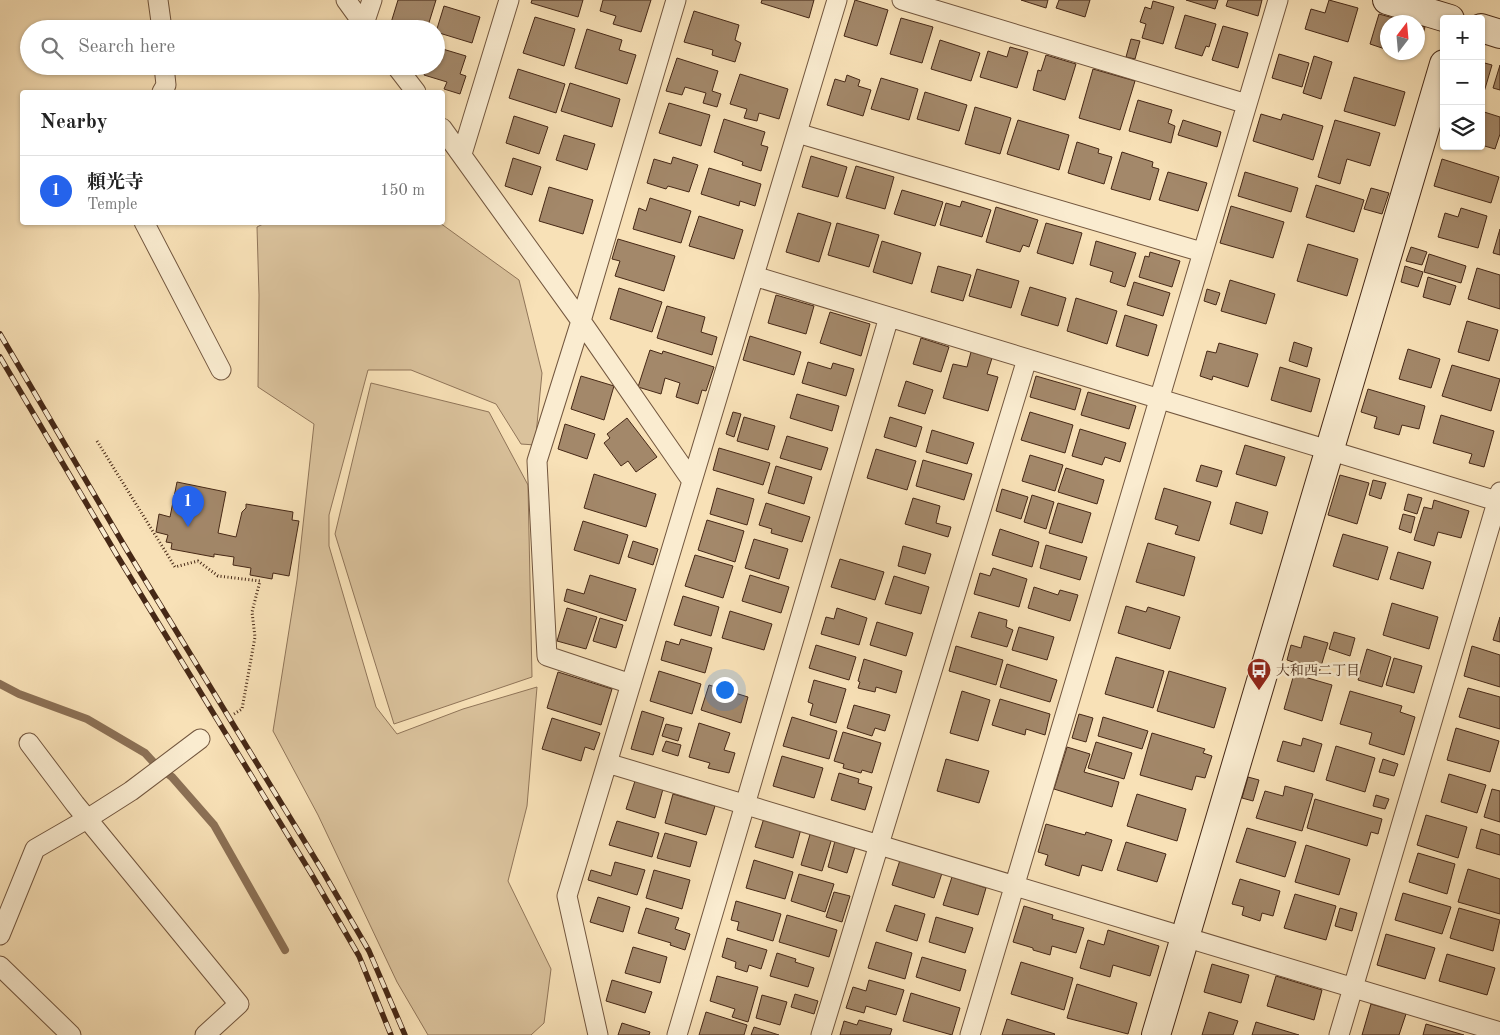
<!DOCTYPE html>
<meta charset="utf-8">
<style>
body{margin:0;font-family:"Old Standard TT","Noto Serif JP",serif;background:#f2f2f2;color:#222}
.controls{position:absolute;right:15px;top:15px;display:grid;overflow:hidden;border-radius:5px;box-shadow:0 1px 4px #0004}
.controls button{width:45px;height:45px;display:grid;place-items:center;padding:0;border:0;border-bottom:1px solid #e0e0e0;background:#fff;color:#222;font:25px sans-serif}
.compass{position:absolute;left:1380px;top:15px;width:45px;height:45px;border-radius:50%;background:#fff;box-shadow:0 1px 4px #0004;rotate:16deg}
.you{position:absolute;left:724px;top:689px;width:18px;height:18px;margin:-12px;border:4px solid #fff;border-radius:50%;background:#1a73e8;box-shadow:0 0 0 8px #1a73e833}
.badge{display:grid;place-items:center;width:32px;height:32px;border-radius:50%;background:#2563eb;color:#fff;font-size:16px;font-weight:700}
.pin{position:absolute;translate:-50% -41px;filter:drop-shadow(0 1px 2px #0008)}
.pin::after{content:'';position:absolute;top:26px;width:18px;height:15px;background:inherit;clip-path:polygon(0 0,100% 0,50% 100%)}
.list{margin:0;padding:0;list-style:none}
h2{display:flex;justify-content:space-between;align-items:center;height:65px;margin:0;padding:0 20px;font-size:21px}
h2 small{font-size:16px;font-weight:400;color:#767676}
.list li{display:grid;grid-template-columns:32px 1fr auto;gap:15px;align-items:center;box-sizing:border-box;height:70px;padding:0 20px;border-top:1px solid #e0e0e0}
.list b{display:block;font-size:19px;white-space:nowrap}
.list p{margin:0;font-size:16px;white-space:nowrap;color:#767676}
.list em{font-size:16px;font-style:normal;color:#767676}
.icon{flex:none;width:28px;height:28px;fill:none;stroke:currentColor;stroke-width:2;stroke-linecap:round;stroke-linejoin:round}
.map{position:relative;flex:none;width:1500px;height:1035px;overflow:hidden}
.search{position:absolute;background:#fff;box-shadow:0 1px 4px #0004;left:20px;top:20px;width:425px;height:55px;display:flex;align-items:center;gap:12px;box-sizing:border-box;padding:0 18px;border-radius:28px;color:#767676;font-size:19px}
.panel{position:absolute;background:#fff;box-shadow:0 1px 4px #0004;left:20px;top:90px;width:425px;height:135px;border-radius:5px}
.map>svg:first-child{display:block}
.green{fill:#dac29c;stroke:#907559}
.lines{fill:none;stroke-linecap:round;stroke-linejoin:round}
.stream{stroke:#8c7156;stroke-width:8}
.building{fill:#a3886a;stroke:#462816}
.street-casing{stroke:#72563e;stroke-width:21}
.secondary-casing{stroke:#462816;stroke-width:30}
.path{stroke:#462816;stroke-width:3;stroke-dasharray:1 2.5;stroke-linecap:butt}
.street{stroke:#faecd0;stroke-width:19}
.secondary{stroke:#faecd0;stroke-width:28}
.rail-casing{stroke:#462816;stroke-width:5.5}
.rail{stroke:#faecd0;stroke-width:4;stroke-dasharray:11;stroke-linecap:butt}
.labels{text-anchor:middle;stroke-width:5;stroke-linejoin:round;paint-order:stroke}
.poi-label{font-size:14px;fill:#462816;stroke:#faecd0;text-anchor:start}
</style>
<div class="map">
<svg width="1500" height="1035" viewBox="0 0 1500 1035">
<rect width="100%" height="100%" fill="#f8e1b7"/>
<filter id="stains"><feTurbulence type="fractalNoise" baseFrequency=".004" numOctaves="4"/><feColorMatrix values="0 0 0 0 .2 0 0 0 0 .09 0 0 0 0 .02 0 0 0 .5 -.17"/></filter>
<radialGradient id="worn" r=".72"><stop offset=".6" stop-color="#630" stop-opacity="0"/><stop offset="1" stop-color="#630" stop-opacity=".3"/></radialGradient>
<!-- green -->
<path class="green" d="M267 222 440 223 519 280 542 373 535 445 521 444 496 404 411 370H368L329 515V546L376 707 397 734 463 709 537 687 527 806 508 881 551 969 544 1023 531 1035H428L397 982 318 815 273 731 297 580 314 424 258 387 259 295 257 227Z
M371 383 489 412 528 485 532 677 394 724 335 534Z"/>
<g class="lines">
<!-- stream -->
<path class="stream" d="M0 684 19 694 87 719 145 753 156 765 172 777 214 825 285 950"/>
</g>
<!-- building -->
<path class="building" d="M398 0H436L427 29H399L390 26Z
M532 0H583L578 17 531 3Z
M603 0H651L641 32 613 24 616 16 600 11Z
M762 0H814L809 18 761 3Z
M855 0 888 10 877 46 844 36Z
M1021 0H1048L1046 8Z
M1059 0H1090L1085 17 1056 8Z
M1186 0H1218L1215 9Z
M1228 0H1262L1258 16 1226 6Z
M1329 0 1358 8 1348 42 1305 29 1311 9 1325 13Z
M1153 1 1174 7 1163 44 1142 38 1146 24 1140 22 1145 7 1151 9Z
M444 6 480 17 472 43 436 32Z
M694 11 739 25 735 40 741 43 735 62 712 55 713 50 684 42Z
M1379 14 1408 22H1388V50L1370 44Z
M1185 15 1216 24 1209 47 1206 46 1202 56 1175 48Z
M535 17 575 29 564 66 523 53Z
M901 18 933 27 922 63 890 54Z
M1418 25 1425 27 1418 51Z
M1223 26 1248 33 1238 68 1212 60Z
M587 29 622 40 619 50 636 55 627 84 575 68Z
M1131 39 1140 41 1135 59 1126 57Z
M940 40 980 53 971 81 931 69Z
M436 47 466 56 460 74 466 76 460 94 444 89 447 82 424 75 427 66H436Z
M1010 47 1028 52 1017 88 980 77 988 51 1007 57Z
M1279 54 1309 63 1302 87 1272 78Z
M1046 55 1076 64 1065 100 1033 90 1038 70 1041 71Z
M1314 56 1332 62 1321 99 1303 93Z
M677 58 718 71 712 91 721 94 717 107 703 103 706 93 685 87 682 95 666 91Z
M1481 62 1492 65 1484 92 1481 91Z
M1500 65V90L1493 88Z
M518 69 565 84 556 113 509 98Z
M1093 69 1135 81 1120 130 1079 118Z
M740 74 788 89 779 119 759 113 757 121 744 118 747 109 730 104Z
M847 75 860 80 858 86 871 90 863 116 827 105 835 79 845 82Z
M1354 77 1405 92 1395 126 1344 111Z
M881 78 918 89 909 120 871 109Z
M570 83 620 99 612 127 561 111Z
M925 92 967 105 959 131 917 119Z
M1138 100 1172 110 1168 123 1175 126 1171 143 1129 131Z
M669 103 710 115 701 146 659 133Z
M975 107 1011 118 1000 154 965 144Z
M1481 111 1500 117V134L1495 149 1481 145Z
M1261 114 1281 120 1283 114 1323 126 1313 160 1253 141Z
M514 116 548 127 539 154 506 143Z
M724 119 765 132 761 145 768 147 761 171 742 165 743 162 714 152Z
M1018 120 1069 135 1059 170 1007 154Z
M1183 120 1221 132 1217 147 1178 135Z
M1335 120 1380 133 1370 166 1347 159 1340 184 1318 177Z
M564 135 595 144 587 170 556 160Z
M1077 142 1099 149 1098 153 1112 157 1104 184 1068 173Z
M1122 152 1153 162 1152 167 1159 169 1150 200 1111 189Z
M811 156 847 167 838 197 802 187Z
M673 157 698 165 689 192 668 186 666 189 647 183 654 159 671 164Z
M513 158 541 167 532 195 505 186Z
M1442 159 1499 177 1491 203 1434 186Z
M856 166 894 177 885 209 846 198Z
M709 168 761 184 755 206 740 201 739 206 701 194Z
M1168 172 1207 183 1198 211 1159 200Z
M1245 172 1298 188 1291 212 1238 196Z
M1316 185 1364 200 1354 232 1306 217Z
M549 187 593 200 583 234 539 221Z
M1371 188 1389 193 1382 214 1364 209Z
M902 190 943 202 935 226 894 214Z
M650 198 691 211 681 243 633 229 639 208 646 211Z
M962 201 991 210 982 237 940 225 946 203 960 207Z
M1231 206 1284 222 1273 258 1220 243Z
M996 207 1038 220 1029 247 1023 245 1020 252 986 242Z
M1461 208 1487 216 1478 248 1438 237 1445 213 1458 217Z
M798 213 831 223 819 262 786 252Z
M699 216 743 230 734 259 689 246Z
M837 223 879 235 869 267 828 255Z
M1046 223 1082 233 1073 264 1037 253Z
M1500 229V255L1493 253Z
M618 239 675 256 664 291 615 276 620 261 612 259Z
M882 241 921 253 912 284 873 272Z
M1096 241 1136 253 1125 287 1110 282 1113 272 1090 265Z
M1308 244 1358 259 1347 296 1297 281Z
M1411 247 1427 252 1422 265 1406 261Z
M1150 252 1180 261 1172 287 1139 277 1145 256 1149 257Z
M1429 254 1466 266 1461 283 1424 272Z
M938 266 971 275 963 301 931 292Z
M1405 266 1423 272 1418 287 1401 282Z
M1477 268 1500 275V309L1468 299Z
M977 269 1019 281 1011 308 969 296Z
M1428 277 1456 286 1450 305 1423 297Z
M1230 280 1275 294 1266 324 1221 311Z
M1134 282 1170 293 1163 316 1127 305Z
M1030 287 1066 298 1058 326 1021 315Z
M619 288 662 302 652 332 610 319Z
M1207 289 1220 293 1216 305 1204 301Z
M776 295 814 306 806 334 768 323Z
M1076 298 1117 311 1107 344 1067 331Z
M667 306 705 317 701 332 717 337 712 355 657 338Z
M830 312 870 324 861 356 820 343Z
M1125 315 1157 325 1148 356 1116 346Z
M1467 321 1498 330 1489 361 1458 352Z
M750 336 801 352 794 375 743 360Z
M921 338 949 347 941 372 913 364Z
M1294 342 1312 348 1307 367 1289 361Z
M1219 343 1258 354 1248 387 1213 376 1212 380 1200 376 1207 351 1216 353Z
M1408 349 1440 359 1431 388 1399 379Z
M650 350 662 354 663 351 714 367 706 391 702 390 698 404 676 397 680 383 665 378 661 394 638 387Z
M971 352 992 358 987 374 998 377 988 411 943 398 953 364 967 367Z
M808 362 831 369 833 363 854 369 846 396 802 383Z
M1452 365 1500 379 1491 411 1442 396Z
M1280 367 1320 379 1311 412 1271 400Z
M581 376 614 386 604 420 571 409Z
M1036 376 1081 389 1075 410 1030 397Z
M906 381 933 390 925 414 898 406Z
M1368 389 1425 406 1419 429 1402 425 1399 435 1374 428 1377 417 1361 412Z
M1088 392 1136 406 1129 429 1081 415Z
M797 394 839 406 832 431 790 418Z
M733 412 741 414 734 437 726 434Z
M1030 412 1073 425 1065 453 1021 440Z
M1441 415 1494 431 1484 467 1469 463 1472 454 1433 443Z
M744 417 775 426 768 450 737 441Z
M890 417 922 427 916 447 884 437Z
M627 418 657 457 636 472 628 461 621 466 604 443 610 438 607 434Z
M565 424 595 434 587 459 558 449Z
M1080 429 1126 443 1120 462 1105 457 1102 465 1072 456Z
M932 430 974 443 967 464 926 452Z
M787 436 828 448 821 470 780 458Z
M1245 445 1285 457 1276 486 1236 474Z
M719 448 770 463 763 485 713 470Z
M876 449 916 461 907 490 867 478Z
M1030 455 1063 465 1055 491 1022 481Z
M923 460 972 474 964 500 916 486Z
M1201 465 1222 471 1217 487 1196 481Z
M776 466 812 477 804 504 768 493Z
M1066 468 1104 480 1097 504 1058 492Z
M594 474 656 494 646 527 584 508Z
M1340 475 1369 483 1357 524 1328 515Z
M1373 480 1386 483 1381 499 1369 495Z
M177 482 226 492 218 533 236 537 242 512 246 508V504L293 512 292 520 299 521 289 576 273 573 272 579 250 575 251 568 233 565 234 557 214 554V557L171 549 172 543 166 542 168 535 156 532 159 514 170 517Z
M717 488 754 499 747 525 710 514Z
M1164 488 1211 502 1199 541 1175 534 1178 526 1155 519Z
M1002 489 1028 497 1021 519 996 511Z
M1408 494 1422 498 1417 514 1404 510Z
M1032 495 1054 502 1046 529 1024 522Z
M913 498 940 506 936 523 951 527 948 537 905 524Z
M1434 500 1469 511 1461 538 1438 532 1434 546 1414 540 1424 507 1432 509Z
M1236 502 1268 512 1262 534 1230 524Z
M766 503 810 517 802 542 771 533 772 529 759 525Z
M1058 503 1091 513 1082 543 1049 533Z
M1403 514 1415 517 1411 533 1399 529Z
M707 520 744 531 735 562 698 550Z
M583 521 628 535 619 564 574 550Z
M1000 529 1039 542 1032 567 992 555Z
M1343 534 1388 547 1378 580 1333 566Z
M754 539 788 549 779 579 745 568Z
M633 541 658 549 653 565 628 557Z
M1148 543 1195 557 1184 596 1136 582Z
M1046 545 1087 557 1080 580 1040 568Z
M903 546 931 554 925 574 898 566Z
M1398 552 1431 562 1423 589 1390 579Z
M695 555 733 566 723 598 685 586Z
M840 559 884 572 875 600 831 587Z
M993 568 1027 579 1019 607 974 594 980 573 990 576Z
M590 575 636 589 626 621 564 601 567 589 584 594Z
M750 575 789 587 781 613 742 601Z
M894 576 929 587 921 614 885 604Z
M1034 587 1058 595 1060 590 1078 595 1070 621 1028 608Z
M683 596 719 607 711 636 674 625Z
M1392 603 1438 617 1429 649 1383 635Z
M1126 606 1146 612 1148 607 1180 617 1170 649 1118 633Z
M567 608 597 617 586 649 557 641Z
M837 608 867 618 859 645 821 634 826 617 834 619Z
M730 611 772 624 764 650 722 638Z
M979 612 1007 620 1006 627 1013 630 1007 647 971 637Z
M1500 617V642L1493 640Z
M600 618 623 625 616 648 593 641Z
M877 622 913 633 906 656 870 645Z
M1019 627 1054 637 1047 660 1012 650Z
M1334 632 1355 638 1350 656 1329 649Z
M1304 636 1328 643 1319 673 1295 666 1296 663 1287 660 1291 645 1301 648Z
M681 639 712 648 705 673 661 660 666 641 679 645Z
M816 645 856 657 849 680 809 668Z
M956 646 1003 660 996 685 949 671Z
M1472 646 1500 655V687L1464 676Z
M1367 649 1391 657 1382 687 1358 680Z
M1116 657 1164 671 1153 708 1105 694Z
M1394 658 1422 666 1414 693 1386 685Z
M864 659 902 671 896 693 876 687 875 692 858 688 860 682 858 681Z
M1007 664 1057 680 1050 702 1000 687Z
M659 671 701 684 692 714 650 701Z
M1169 671 1226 688 1214 728 1157 711Z
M558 672 612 689 601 725 547 708Z
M1294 674 1332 685 1322 721 1284 709Z
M814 680 846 689 836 723 810 715 813 704 808 702Z
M709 685 748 697 741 723 701 710Z
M1468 688 1500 697V729L1459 717Z
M962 691 990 700 978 741 950 733Z
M1350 691 1402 706 1400 712 1415 717 1404 755 1369 744 1372 733 1340 724Z
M1000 699 1050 714 1045 735 1026 729 1025 735 992 725Z
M854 705 890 715 885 731 875 728 872 736 847 728Z
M642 711 664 718 653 755 631 749Z
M1079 714 1093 718 1086 742 1072 738Z
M792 717 837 731 829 759 783 746Z
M1103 717 1148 731 1142 749 1098 736Z
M552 718 600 733 594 750 585 747 581 761 542 749Z
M699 723 730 733 724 750 735 753 729 773 708 768 710 763 689 757Z
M666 724 682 728 678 741 662 736Z
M1456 728 1499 741 1490 772 1447 760Z
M843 732 881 743 872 773 862 770 861 773 843 768 844 764 834 761Z
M1152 733 1205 749 1203 753 1212 756 1205 778 1196 776 1192 790 1140 775Z
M1303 738 1322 744 1314 772 1277 761 1283 741 1301 746Z
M666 741 681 745 678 756 662 751Z
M1096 742 1132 753 1124 779 1088 768Z
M1336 746 1375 758 1365 792 1326 780Z
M1067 747 1090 754 1084 772 1119 782 1112 807 1054 789Z
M782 756 823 768 814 798 773 786Z
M946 759 989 771 979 803 937 791Z
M1383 759 1398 764 1394 776 1379 772Z
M839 773 859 779 858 783 872 787 865 810 831 800Z
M1449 774 1486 785 1477 813 1441 802Z
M1248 777 1259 780 1253 801 1242 798Z
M635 781 663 789 655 818 626 809Z
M1285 786 1313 794 1302 831 1256 818 1265 791 1283 796Z
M1492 789 1500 791V822L1484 817Z
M673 794 715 806 706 835 665 823Z
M1137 794 1186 809 1177 841 1127 826Z
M1376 795 1389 799 1385 809 1373 806Z
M1315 799 1382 819 1378 834 1371 832 1367 846 1307 828Z
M1426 815 1467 827 1458 858 1417 845Z
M764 818 801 829 793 858 755 847Z
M617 821 659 833 652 857 609 845Z
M1046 824 1085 835 1086 832 1112 840 1102 871 1082 865 1079 876 1045 865 1048 855 1038 852Z
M1247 828 1296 842 1285 877 1236 862Z
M1481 829 1500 835V855L1476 848Z
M811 831 832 838 822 871 801 865Z
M665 833 697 842 690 867 657 858Z
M835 841 855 847 847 873 828 867Z
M1126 842 1166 854 1157 882 1117 870Z
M1306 845 1350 859 1339 895 1295 882Z
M1418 853 1455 864 1447 894 1409 882Z
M901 857 943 870 934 898 892 885Z
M754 860 793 872 785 899 746 888Z
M615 862 645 870 637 895 588 880 591 870 611 876Z
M1468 869 1500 879V914L1458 902Z
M654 870 690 880 682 909 646 898Z
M799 874 834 884 825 912 791 901Z
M952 877 986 888 978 915 943 905Z
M1240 879 1280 891 1273 916 1262 913 1260 921 1242 915 1244 907 1232 904Z
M834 892 850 896 842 922 826 917Z
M1403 893 1451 907 1442 934 1395 920Z
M1295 894 1336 906 1326 940 1284 928Z
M598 897 630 907 623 932 590 922Z
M736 901 781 914 773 941 737 930 739 922 731 920Z
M895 905 925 914 917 941 886 931Z
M1024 906 1053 915 1052 919 1084 928 1076 953 1052 946 1050 955 1033 950V948L1013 942Z
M646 908 679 918 675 929 690 934 685 950 670 945 671 943 638 933Z
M1340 908 1357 913 1352 931 1335 926Z
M1459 908 1500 920 1493 951 1450 938Z
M787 915 837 930 829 957 779 942Z
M936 917 973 928 965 953 929 942Z
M1108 930 1159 946 1150 976 1113 965 1110 977 1080 968 1088 940 1104 945Z
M1386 934 1435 948 1425 979 1377 965Z
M727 938 767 950 761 969 749 965 747 972 735 968 736 962 722 957Z
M876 942 912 953 905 979 868 968Z
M633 947 667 957 660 983 625 973Z
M777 953 796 959 795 962 814 968 808 987 770 976Z
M1447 954 1495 968 1487 995 1439 981Z
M922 957 966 970 960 991 916 977Z
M1021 962 1073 978 1064 1010 1011 994Z
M1212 964 1249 975 1241 1003 1204 992Z
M717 976 758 987 748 1022 732 1017 735 1009 710 1001Z
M1276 976 1322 990 1314 1020 1267 1006Z
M612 980 652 992 645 1013 606 1001Z
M869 980 904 990 896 1015 866 1006 864 1013 846 1008 853 987 866 991Z
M1077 984 1137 1003 1128 1034 1067 1018Z
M911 993 960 1008 952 1035 903 1021Z
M795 994 818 1001 814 1014 791 1007Z
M762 995 787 1002 780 1025 756 1018Z
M1371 1004 1406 1014 1399 1035H1362Z
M706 1012 747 1025 744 1035H699Z
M1209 1012 1238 1021 1233 1035H1202Z
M1007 1019 1055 1034 1054 1035H1002Z
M859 1020 892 1029 890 1035H840L844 1021 857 1025Z
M1256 1022 1299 1035H1252Z
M622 1023 650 1032 649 1035H618Z
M1426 1024 1464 1035H1423Z
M754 1027 779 1035H751Z"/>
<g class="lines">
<defs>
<path id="street" d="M158 0 162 29
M346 0 367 29
M902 0 1247 104
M364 24 372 0
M396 66 416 92
M162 92 166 85 164 66
M442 128 581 321 692 481
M797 133 1202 252
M462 154 509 0
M144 222 221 370
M754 276 1500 502
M631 684 547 656 537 461 581 321 676 0
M29 743 75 804 239 1004 205 1035
M607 763 1500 1032
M0 935 35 849 87 819 131 791 200 739
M0 966 71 1035
M598 1035 567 896 837 0
M677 1035 889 317
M821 1035 1027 359
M970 1035 1278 0
M1339 1035 1500 492"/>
<path id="secondary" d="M1387 0 1450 19
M1481 28 1500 34
M1156 1035 1444 64"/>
</defs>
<!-- street casing -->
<use href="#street" class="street-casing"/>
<!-- secondary casing -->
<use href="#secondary" class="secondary-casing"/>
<!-- path -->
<path class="path" d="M97 441 175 567 198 561 218 576 260 581 252 612 255 637 242 709 234 714"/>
<!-- street -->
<use href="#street" class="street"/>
<!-- secondary -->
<use href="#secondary" class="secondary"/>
<defs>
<path id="rail" d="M0 334 128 552 322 870 369 951 405 1035
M0 357 118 557 312 875 359 956 391 1035"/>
</defs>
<!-- rail casing -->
<use href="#rail" class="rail-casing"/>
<!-- rail -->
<use href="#rail" class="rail"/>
</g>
<!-- icons -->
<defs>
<symbol id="bus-pin" viewBox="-11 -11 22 30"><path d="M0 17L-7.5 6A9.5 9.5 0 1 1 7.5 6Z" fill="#8f2418" stroke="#faecd0"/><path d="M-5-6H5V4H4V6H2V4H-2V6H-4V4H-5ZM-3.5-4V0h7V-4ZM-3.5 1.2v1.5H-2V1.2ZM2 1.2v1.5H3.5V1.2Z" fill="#fff"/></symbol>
</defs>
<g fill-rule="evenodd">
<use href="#bus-pin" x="1245" y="656" width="28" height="38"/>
</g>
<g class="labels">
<!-- poi labels -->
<g class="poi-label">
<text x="1276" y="675">大和西二丁目</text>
</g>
</g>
<rect width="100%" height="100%" filter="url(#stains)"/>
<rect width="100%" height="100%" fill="url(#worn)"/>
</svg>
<div class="controls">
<button>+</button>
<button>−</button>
<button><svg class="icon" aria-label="layers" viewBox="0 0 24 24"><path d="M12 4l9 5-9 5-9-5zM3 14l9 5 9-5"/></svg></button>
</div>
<svg class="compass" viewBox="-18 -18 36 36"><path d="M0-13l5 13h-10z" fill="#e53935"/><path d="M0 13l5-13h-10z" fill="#767676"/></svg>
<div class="you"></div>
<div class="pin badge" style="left:188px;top:527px">1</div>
<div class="search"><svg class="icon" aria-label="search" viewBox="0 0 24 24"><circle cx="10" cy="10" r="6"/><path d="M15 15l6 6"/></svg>Search here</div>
<section class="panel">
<h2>Nearby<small></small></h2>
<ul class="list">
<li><span class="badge">1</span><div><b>頼光寺</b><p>Temple</p></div><em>150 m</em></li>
</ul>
</section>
</div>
